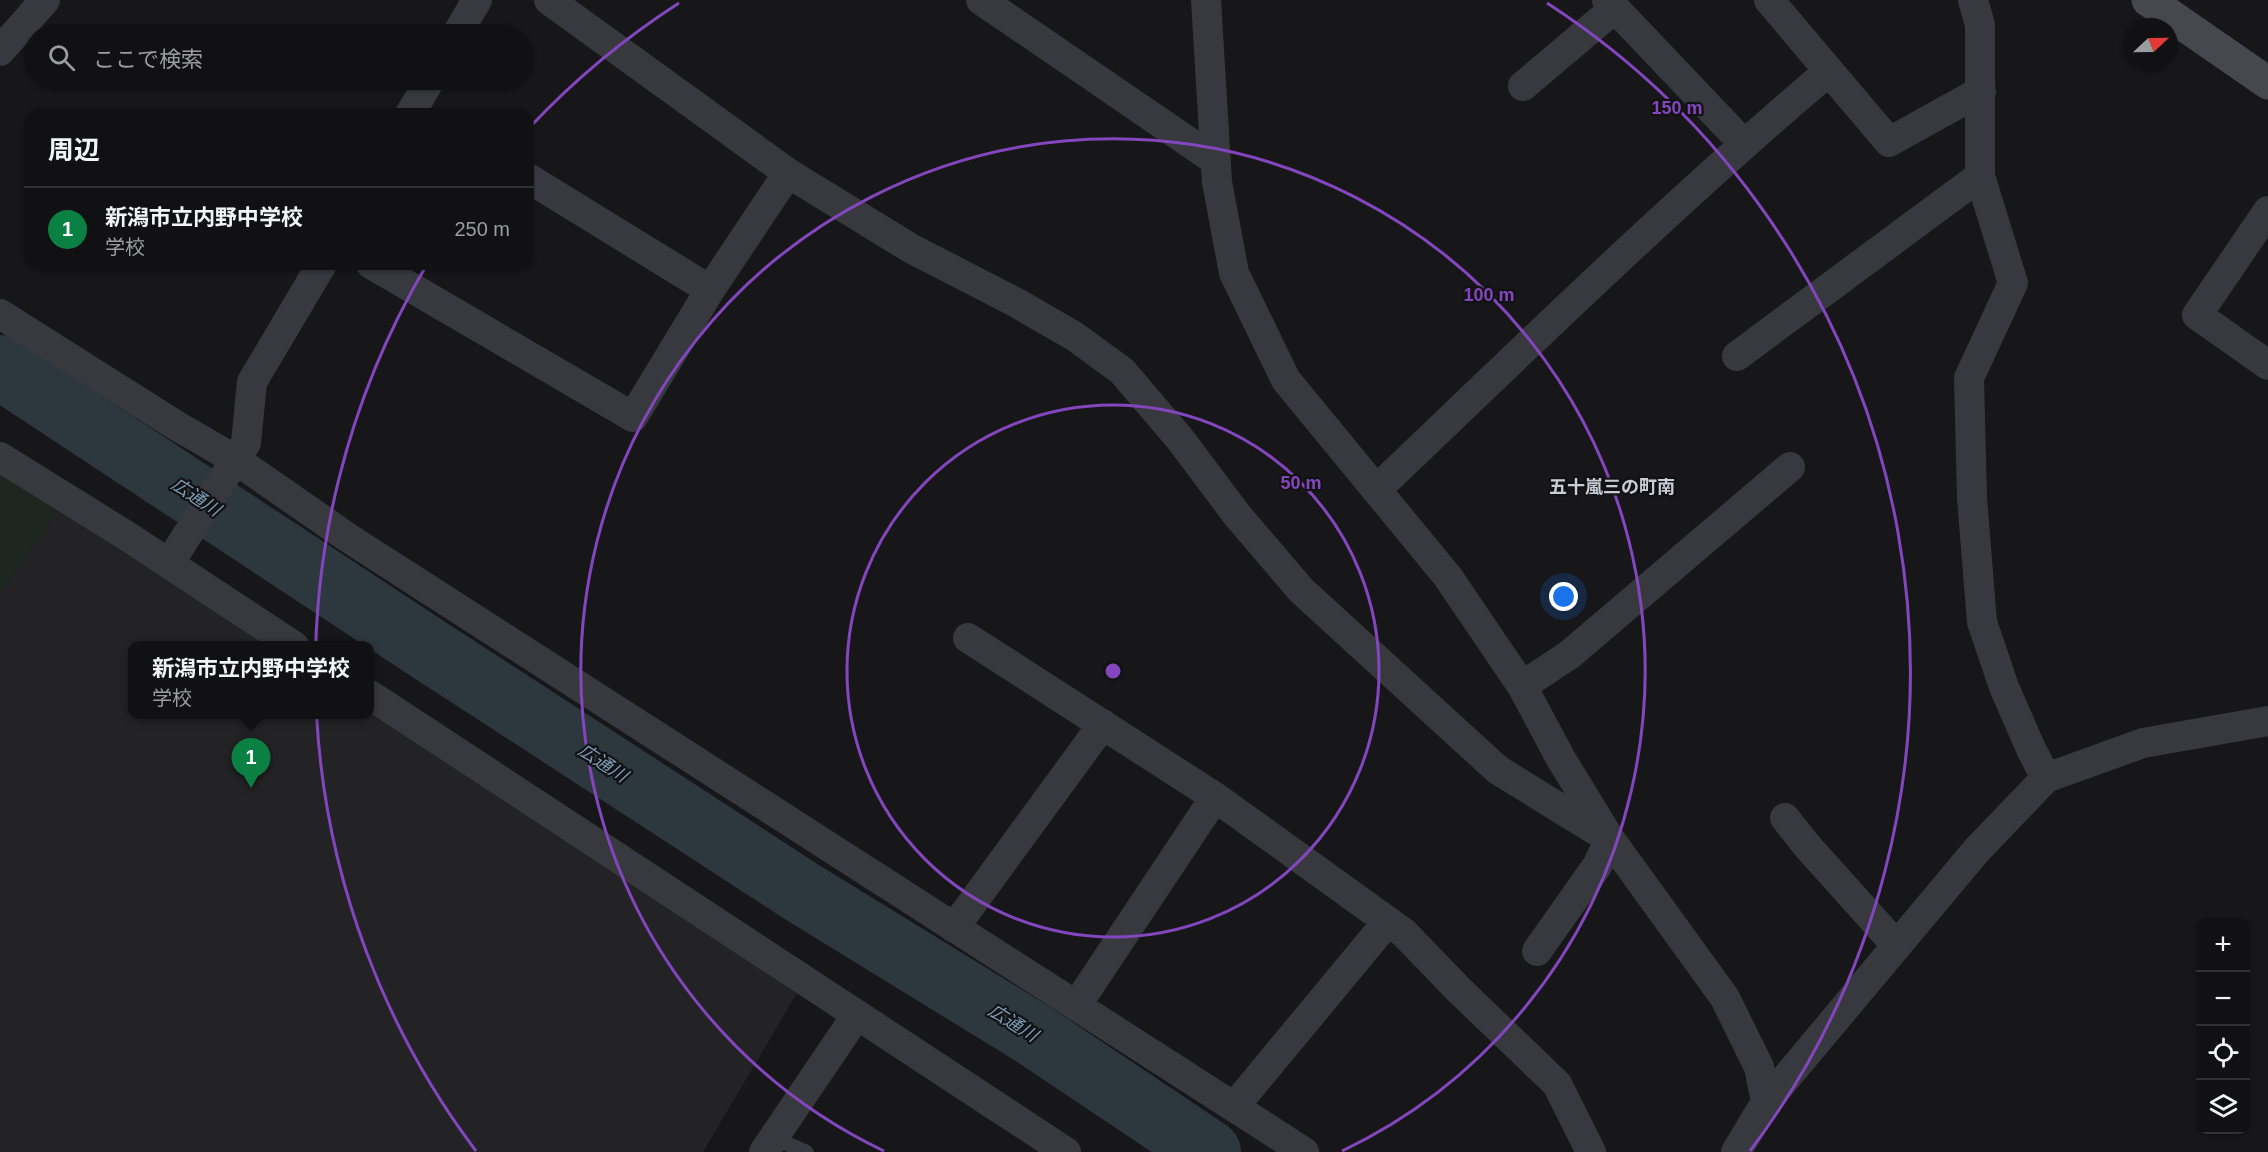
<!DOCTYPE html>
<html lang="ja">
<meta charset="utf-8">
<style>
body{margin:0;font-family:Helvetica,"Noto Sans JP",sans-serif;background:#1e1f21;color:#f1f3f6}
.controls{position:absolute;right:18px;bottom:18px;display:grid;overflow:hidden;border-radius:12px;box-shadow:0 2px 4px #0004}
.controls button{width:54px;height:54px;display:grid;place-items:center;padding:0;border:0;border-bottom:2px solid #303133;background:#111113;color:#f1f3f6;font:30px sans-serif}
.compass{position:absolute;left:2124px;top:18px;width:54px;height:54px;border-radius:50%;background:#111113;box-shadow:0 2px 4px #0004;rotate:68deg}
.you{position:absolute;left:1564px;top:597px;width:21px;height:21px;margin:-15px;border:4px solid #fff;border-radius:50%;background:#1a73e8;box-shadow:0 0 0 9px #1a73e833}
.badge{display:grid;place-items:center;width:39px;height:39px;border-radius:50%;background:#0b8043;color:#fff;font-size:20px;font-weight:700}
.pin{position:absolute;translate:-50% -50px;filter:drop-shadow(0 2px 3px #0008)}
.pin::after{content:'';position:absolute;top:32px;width:21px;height:18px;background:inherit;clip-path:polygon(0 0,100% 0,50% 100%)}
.popup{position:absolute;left:128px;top:641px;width:246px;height:78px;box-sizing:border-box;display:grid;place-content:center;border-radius:12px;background:#111113;filter:drop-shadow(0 2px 4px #0005);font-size:20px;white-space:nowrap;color:#9c9da0}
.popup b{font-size:22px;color:#f1f3f6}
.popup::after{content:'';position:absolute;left:50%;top:100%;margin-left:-12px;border:12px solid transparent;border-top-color:#111113}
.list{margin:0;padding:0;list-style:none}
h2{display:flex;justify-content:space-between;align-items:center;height:78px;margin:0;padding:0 24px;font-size:26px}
h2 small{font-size:20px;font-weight:400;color:#9c9da0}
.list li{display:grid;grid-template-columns:39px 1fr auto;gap:18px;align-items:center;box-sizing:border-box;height:84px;padding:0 24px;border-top:2px solid #303133}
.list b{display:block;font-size:22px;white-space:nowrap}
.list p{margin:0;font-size:20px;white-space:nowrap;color:#9c9da0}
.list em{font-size:20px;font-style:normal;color:#9c9da0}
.icon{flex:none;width:33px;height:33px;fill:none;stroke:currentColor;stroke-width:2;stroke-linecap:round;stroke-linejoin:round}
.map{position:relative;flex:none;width:2268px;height:1152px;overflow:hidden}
.search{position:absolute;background:#111113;box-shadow:0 2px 4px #0004;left:24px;top:24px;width:510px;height:66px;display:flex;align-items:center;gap:15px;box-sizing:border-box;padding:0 21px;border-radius:33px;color:#9c9da0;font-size:22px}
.panel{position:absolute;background:#111113;box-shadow:0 2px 4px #0004;left:24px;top:108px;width:510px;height:162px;border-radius:18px}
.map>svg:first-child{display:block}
.built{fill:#232326}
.pitch{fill:#1e271f}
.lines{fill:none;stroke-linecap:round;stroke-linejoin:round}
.river{stroke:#2c373e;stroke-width:64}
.lane{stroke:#37393e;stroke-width:15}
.street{stroke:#37393e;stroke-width:30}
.secondary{stroke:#45484e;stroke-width:33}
.ring{fill:none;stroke:#8446be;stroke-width:3}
.labels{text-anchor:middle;stroke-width:4.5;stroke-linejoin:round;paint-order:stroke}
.neighbourhood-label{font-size:18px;font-weight:bold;fill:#c9cdd6;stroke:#121214}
.water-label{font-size:18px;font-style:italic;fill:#7d9eb7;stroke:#121214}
.centre{fill:#8446be;stroke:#121214;stroke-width:3}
.ring-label{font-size:18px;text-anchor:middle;font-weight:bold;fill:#8446be;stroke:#121214;stroke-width:4.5;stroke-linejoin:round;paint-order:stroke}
</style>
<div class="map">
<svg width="2268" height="1152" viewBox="0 0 2268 1152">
<rect width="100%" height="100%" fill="#171719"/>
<!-- built -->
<path class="built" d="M63 504 282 645 132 646V714H370V702L803 983 703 1152H0V593Z"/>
<!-- pitch -->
<path class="pitch" d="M0 467 63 504 0 593Z"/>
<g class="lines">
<!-- river -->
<path class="river" d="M0 367 422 645 805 894 1033 1034 1209 1152"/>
<!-- lane -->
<path class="lane" d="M774 1138 806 1152"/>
<!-- street -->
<path class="street" d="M549 0 788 173 912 249 1015 302 1074 336 1122 371 1180 439 1237 515 1301 590 1498 770 1610 839
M981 0 1215 160
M1206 0 1217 182 1234 273 1286 380 1448 577 1522 686 1561 759 1610 839 1725 998 1759 1067 1766 1102
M1607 0 1744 144
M1769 0 1889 142 1981 91
M1973 0 1980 25V176L2013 283 1969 378 1972 498 1982 622 2004 687 2031 749 2046 778
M457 34 477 0
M0 51 45 0
M1523 86 1615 8
M410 114 430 80
M528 178 710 290
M2268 211 2197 315 2268 365
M371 264 633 417 710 290 788 173
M0 314 177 426 236 460 350 539 1304 1152
M1737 356 1980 176
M0 457 127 536 294 646
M1376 490C1525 348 1672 204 1829 71
M177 551 246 443 252 382 322 264
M968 638 1215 797 1404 933 1459 990 1557 1084 1591 1152
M1522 686 1569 655 1790 467
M370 695 1066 1152
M1785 818 1808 847 1897 946
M954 928 1103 724
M1537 951 1597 866 1610 839
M1076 1006 1215 797
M1234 1107 1388 921
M764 1152 856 1016
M1736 1152 1766 1102 1976 851 2046 778 2143 743 2268 721"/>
<!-- secondary -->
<path class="secondary" d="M2148 0 2268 83"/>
</g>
<!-- distance rings -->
<g class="ring">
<circle cx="1113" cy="671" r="266"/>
<path d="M884 1151A532 532 0 1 1 1342 1151"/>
<path d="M476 1151A797 797 0 0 1 426 266M530 127A797 797 0 0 1 679 3M1547 3A797 797 0 0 1 1750 1151"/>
</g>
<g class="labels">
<!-- neighbourhood labels -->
<g class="neighbourhood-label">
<text x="1612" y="493">五十嵐三の町南</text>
</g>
<!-- water labels -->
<g class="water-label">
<text transform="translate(196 497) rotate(33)" y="6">広通川</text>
<text transform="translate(603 763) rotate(33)" y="6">広通川</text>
<text transform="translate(1013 1023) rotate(32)" y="6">広通川</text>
</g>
</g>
<circle cx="1113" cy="671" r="9" class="centre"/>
<g class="ring-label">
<text x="1677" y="114">150 m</text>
<text x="1489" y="301">100 m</text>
<text x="1301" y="489">50 m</text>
</g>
</svg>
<div class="controls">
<button>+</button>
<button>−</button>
<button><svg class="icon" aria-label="locate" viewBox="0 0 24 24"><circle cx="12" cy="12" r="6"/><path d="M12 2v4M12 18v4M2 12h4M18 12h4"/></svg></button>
<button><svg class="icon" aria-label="layers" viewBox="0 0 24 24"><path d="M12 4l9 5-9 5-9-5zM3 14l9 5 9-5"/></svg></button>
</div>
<svg class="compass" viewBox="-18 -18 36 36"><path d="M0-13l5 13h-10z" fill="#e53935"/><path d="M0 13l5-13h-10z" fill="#9c9da0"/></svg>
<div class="you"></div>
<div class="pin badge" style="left:251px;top:788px">1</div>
<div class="popup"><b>新潟市立内野中学校</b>学校</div>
<div class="search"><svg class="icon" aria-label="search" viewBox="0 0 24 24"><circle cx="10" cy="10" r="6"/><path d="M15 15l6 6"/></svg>ここで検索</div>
<section class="panel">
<h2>周辺<small></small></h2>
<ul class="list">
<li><span class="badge">1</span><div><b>新潟市立内野中学校</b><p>学校</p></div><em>250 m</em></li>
</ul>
</section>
</div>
